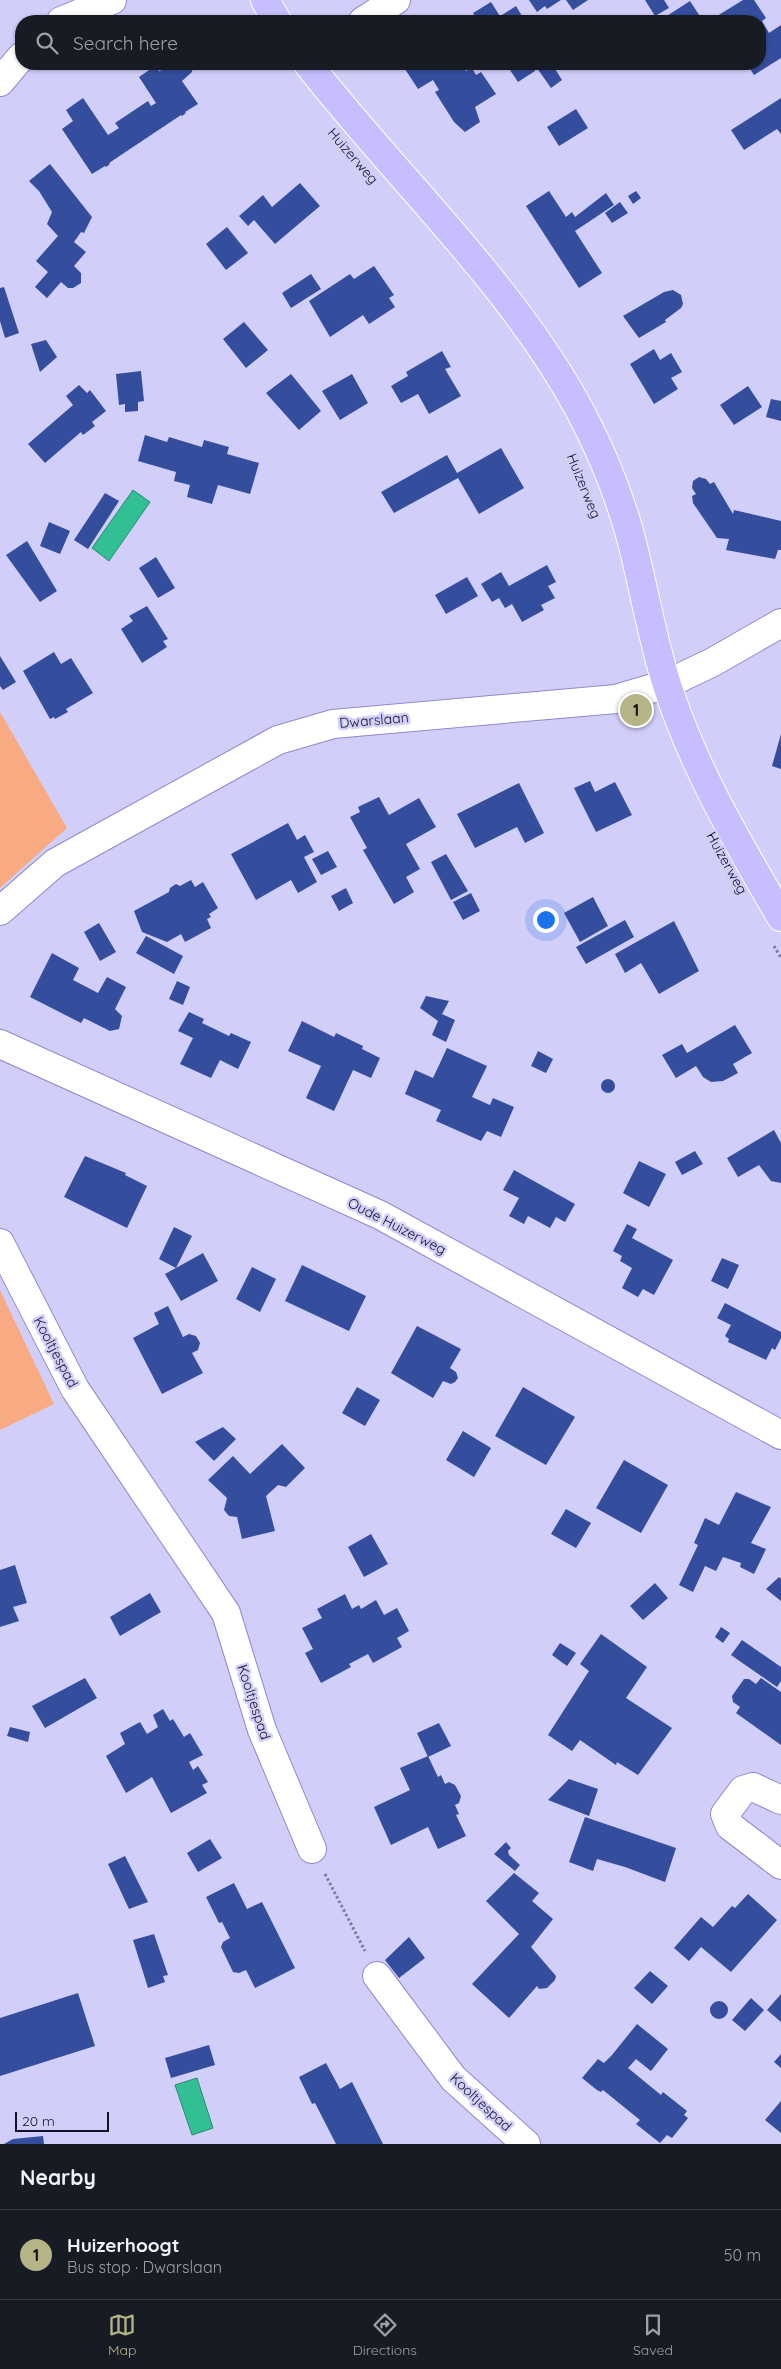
<!DOCTYPE html>
<meta charset="utf-8">
<style>
body{margin:0;font-family:Quicksand,sans-serif;background:#242831;color:#f1f3f6}
.scale{position:absolute;left:15px;bottom:12px;width:94px;box-sizing:border-box;padding-left:5px;border:2px solid #15112a;border-top:0;font-size:14px;line-height:18px;white-space:nowrap;color:#15112a;-webkit-text-stroke:4px #d1cef9;paint-order:stroke}
.you{position:absolute;left:545px;top:919px;width:18px;height:18px;margin:-12px;border:4px solid #fff;border-radius:50%;background:#1a73e8;box-shadow:0 0 0 8px #1a73e833}
.badge{display:grid;place-items:center;width:32px;height:32px;border-radius:50%;background:#b4b487;color:#111;font-size:16px;font-weight:700}
.pin{position:absolute;translate:-50% -50%;border:2px solid #fff;box-shadow:0 1px 5px #0006}
.list{margin:0;padding:0;list-style:none}
h2{display:flex;justify-content:space-between;align-items:center;height:65px;margin:0;padding:0 20px;font-size:21px}
h2 small{font-size:16px;font-weight:400;color:#9ea1a6}
.list li{display:grid;grid-template-columns:32px 1fr auto;gap:15px;align-items:center;box-sizing:border-box;height:90px;padding:0 20px;border-top:1px solid #363941}
.list b{display:block;font-size:19px;white-space:nowrap}
.list p{margin:0;font-size:16px;white-space:nowrap;color:#9ea1a6}
.list em{font-size:16px;font-style:normal;color:#9ea1a6}
.icon{flex:none;width:28px;height:28px;fill:none;stroke:currentColor;stroke-width:2;stroke-linecap:round;stroke-linejoin:round}
.map{position:relative;flex:none;width:781px;height:2144px;overflow:hidden}
.search{position:absolute;background:#171b24;box-shadow:0 1px 4px #0004;left:15px;right:15px;top:15px;height:55px;display:flex;align-items:center;gap:12px;box-sizing:border-box;padding:0 18px;border-radius:20px;color:#9ea1a6;font-size:19px}
.sheet{height:155px;background:#171b24}
nav{display:flex;justify-content:space-around;align-items:center;box-sizing:border-box;height:70px;border-top:1px solid #363941;background:#171b24;font-size:14px;color:#9ea1a6}
nav a{display:grid;justify-items:center;gap:2px}
nav .on{color:#b4b487}
.map>svg:first-child{display:block}
.green{fill:#f8ab83}
.water{fill:#32bf94;stroke:#298b74}
.building{fill:#354d9d}
.lines{fill:none;stroke-linecap:round;stroke-linejoin:round}
.minor-casing{stroke:#9089cc;stroke-width:30}
.major-casing{stroke:#fff;stroke-width:30}
.path{stroke:#7e7b9e;stroke-width:3;stroke-dasharray:2.5 2.5;stroke-linecap:butt}
.minor{stroke:#fff;stroke-width:28}
.major{stroke:#c6befe;stroke-width:28}
.labels{text-anchor:middle;stroke-width:5;stroke-linejoin:round;paint-order:stroke}
.street-label{font-size:14px;fill:#15112a;stroke:#d1cef9}
</style>
<div class="map">
<svg width="781" height="2144" viewBox="0 0 781 2144">
<rect width="100%" height="100%" fill="#d1cef9"/>
<!-- green -->
<path class="green" d="M0 712 67 828 0 888Z
M0 1290 54 1404 0 1430Z"/>
<!-- water -->
<path class="water" d="M133 490 150 502 109 561 92 548Z
M197 2078 213 2128 192 2135 175 2085Z"/>
<!-- building -->
<path class="building" d="M529 0H561L547 9 545 6 537 12Z
M566 0H588L573 10Z
M645 0H664L669 8 655 16Z
M743 0H754L766 18 762 21 769 33 781 25V58L754 75 747 64H760V21H709Z
M690 1 703 21H659Z
M491 2 503 21H478L473 13Z
M516 6 525 21H506L502 15Z
M166 64H193L192 72 182 81 198 104 185 112 186 113 182 116 181 115 109 163 110 164 106 167 105 166 92 174 62 129 73 121 66 110 83 98 108 135 119 128 115 123 148 101 151 106 156 103 139 77 155 66 159 71 162 70 160 67Z
M406 64H461L466 71 472 68 476 75 481 72 496 94 475 107 480 122 465 132 454 122 435 92 439 90 433 80 418 89 403 66Z
M506 64H530L535 71 518 82Z
M544 64H552L562 80 551 88 537 68Z
M781 98V134L777 129 744 150 731 130Z
M576 109 588 128 559 146 547 127Z
M50 164 92 217 84 233 81 232 74 242 86 252 74 266 81 273V283L73 288H68L61 282 47 298 35 287 48 272 36 261 58 236 47 224 52 212 39 191 29 181Z
M300 183 320 206 275 244 254 220 248 226 239 216 263 195 272 207Z
M549 191 566 217 572 212 575 217 606 193 614 205 575 231 602 273 579 288 526 206Z
M636 191 641 198 633 204 628 196Z
M620 202 628 213 612 223 605 213Z
M227 227 248 253 226 270 206 244Z
M374 266 394 295 389 298 395 307 369 324 363 315 330 337 309 301 350 274 354 279Z
M311 274 321 289 291 308 282 293Z
M4 287 19 333 5 338 0 321V288Z
M673 290 681 295 683 304 681 308 665 320 666 322 639 338 623 316 664 292Z
M244 322 268 350 246 368 223 339Z
M46 340 57 357 40 372 31 344Z
M654 349 660 360 671 353 682 372 671 378 678 389 654 404 630 364Z
M442 351 451 367 445 369 461 396 429 414 418 394 401 403 391 386 408 376 406 372Z
M141 371 144 401 138 402V411L125 412V404L119 405 116 374Z
M291 374 321 411 299 430 266 393Z
M352 374 368 403 340 420 322 391Z
M79 385 87 393 90 390 106 411 92 422 95 426 83 435 81 432 45 463 28 444 73 405 66 396Z
M748 386 762 407 734 425 720 405Z
M771 399 781 401V421L766 417Z
M145 435 167 442 169 437 202 447 204 440 229 447 227 454 259 463 250 494 218 485 212 504 187 497 190 485 174 481 176 472 138 461Z
M501 448 524 488 479 514 458 478 394 513 381 492 447 455 457 473Z
M699 477 706 479 710 484 714 482 733 514 734 510 781 521V550H778L775 559 726 550 729 539 717 538 693 503 692 496 696 494 692 488 693 481Z
M105 493 119 501 88 549 74 540Z
M49 522 70 531 60 554 40 546Z
M27 541 57 591 40 602 6 555Z
M156 557 175 588 158 598 139 568Z
M547 565 556 582 548 586 555 598 541 605 544 610 522 622 512 604 505 608 499 598 492 602 481 584 501 572 509 586Z
M467 577 478 596 446 614 435 595Z
M147 606 168 639 163 641 167 647 142 663 121 629 133 621 129 616Z
M54 652 61 664 71 658 93 693 66 709 68 712 55 719 54 717 50 719 23 671Z
M0 656 16 682 3 690 0 686Z
M781 734V769L772 766Z
M590 781 595 792 615 782 632 815 596 832 574 788Z
M519 783 544 833 525 843 517 827 475 848 457 814Z
M379 797 389 815 419 798 436 827 406 844 420 869 406 877 414 892 394 904 363 850 367 848 350 817 360 812 358 807Z
M288 823 297 840 305 835 314 852 304 857 317 882 298 893 291 880 256 900 231 854Z
M328 851 337 867 321 875 312 859Z
M446 854 468 891 451 900 431 862Z
M191 880 195 887 203 882 218 908 209 914 211 917 207 919 211 928 185 942 181 934 167 942 142 932 134 911 169 892 170 888 176 884 180 886Z
M346 888 353 903 339 911 331 896Z
M471 893 480 911 463 920 453 902Z
M593 897 608 926 580 942 564 913Z
M625 920 634 937 586 964 576 947Z
M674 921 699 971 659 994 641 963 625 973 615 954Z
M99 923 116 952 100 961 84 932Z
M146 936 183 956 174 974 136 953Z
M52 953 79 968 73 980 98 993 107 977 126 987 115 1009 122 1016 119 1029 110 1031 84 1018 81 1023 30 997Z
M177 981 190 987 183 1005 169 999Z
M426 996 449 1001 442 1014 455 1020 446 1042 432 1035 438 1021 420 1008Z
M189 1012 204 1019 202 1023 229 1036 231 1033 251 1042 238 1069 220 1060 211 1078 180 1064 193 1038 178 1031Z
M302 1021 334 1037 336 1033 363 1046 362 1049 380 1058 371 1078 353 1070 334 1111 306 1098 321 1066 288 1051Z
M735 1025 752 1053 733 1064 738 1073 723 1081 711 1082 703 1077 696 1066 676 1078 662 1055 682 1044 687 1053Z
M447 1048 487 1066 472 1097 490 1105 493 1098 514 1107 501 1137 487 1131 481 1141 436 1121 441 1110 405 1094 415 1070 433 1078Z
M538 1051 553 1059 546 1073 531 1066Z
M601 1086a7 7 0 1 1 14 0a7 7 0 1 1-14 0Z
M774 1130 781 1143V1183L771 1181 759 1165 738 1177 727 1158Z
M695 1151 703 1164 682 1175 675 1162Z
M85 1156 126 1173 125 1175 147 1186 127 1228 64 1197Z
M639 1161 666 1174 649 1207 623 1193Z
M514 1170 575 1204 565 1222 556 1217 550 1228 528 1216 524 1224 509 1216 519 1198 503 1190Z
M627 1224 637 1229 632 1238 673 1260 654 1295 643 1289 638 1297 622 1288 632 1268 620 1261 622 1256 613 1251Z
M174 1227 192 1236 176 1268 159 1259Z
M203 1253 218 1281 181 1301 165 1274Z
M722 1258 739 1265 728 1289 711 1281Z
M302 1265 366 1296 349 1331 285 1301Z
M252 1267 276 1279 260 1312 236 1299Z
M725 1303 781 1332V1338L775 1350 772 1348 766 1360 728 1342 729 1339 725 1336 731 1325 717 1318Z
M168 1306 183 1337 189 1334 196 1336 200 1343 198 1350 192 1353 203 1373 162 1394 133 1338 159 1324 154 1313Z
M417 1326 461 1349 450 1368 456 1372 458 1378 455 1382 451 1384 443 1381 433 1398 391 1373Z
M357 1387 380 1400 365 1426 342 1413Z
M523 1387 575 1417 546 1465 495 1436Z
M223 1427 236 1439 214 1461 195 1442Z
M463 1431 491 1448 474 1477 446 1460Z
M282 1444 305 1468 286 1487 278 1485 266 1496 275 1531 242 1539 237 1517 229 1516 224 1510 227 1498 208 1480 233 1456 250 1474Z
M624 1460 668 1485 641 1533 596 1508Z
M736 1492 771 1507 751 1543 766 1549 754 1574 740 1567 741 1563 723 1557 716 1571 705 1566 693 1592 679 1585 698 1545 694 1543 705 1518 719 1525Z
M566 1509 591 1523 576 1548 551 1534Z
M371 1534 388 1564 364 1577 348 1547Z
M15 1565 27 1603 13 1607 19 1621 0 1627V1570Z
M779 1577 781 1579V1601L766 1589Z
M655 1583 668 1598 643 1620 630 1606Z
M150 1593 161 1612 120 1636 110 1617Z
M345 1594 352 1609 359 1605 361 1609 376 1600 384 1615 397 1608 409 1631 397 1638 402 1647 373 1663 368 1654 349 1664 351 1667 321 1683 305 1653 313 1649 302 1628 322 1618 317 1609Z
M721 1627 730 1633 723 1643 715 1637Z
M601 1634 647 1667 626 1698 672 1728 638 1775 617 1762 616 1765 580 1740 572 1751 548 1735 589 1671 580 1664Z
M742 1640 781 1667V1681L777 1687 731 1655Z
M560 1643 576 1653 567 1666 552 1655Z
M85 1678 97 1698 45 1728 32 1706Z
M761 1678 781 1692V1745L736 1713 740 1707 733 1702 732 1696 744 1679H749L756 1684Z
M163 1709 170 1721 173 1719 184 1737 190 1733 203 1755 189 1762 193 1770 198 1766 208 1782 202 1785 207 1793 171 1813 152 1777 126 1793 106 1756 125 1744 120 1733 140 1722 147 1734 158 1727 153 1715Z
M439 1723 451 1746 428 1757 417 1733Z
M10 1727 30 1732 28 1742 7 1736Z
M428 1756 438 1777 441 1775 445 1784 449 1782 455 1785 461 1796 459 1803 455 1805 459 1814 456 1815 466 1836 438 1849 428 1827 391 1845 374 1807 410 1790 400 1768Z
M569 1779 598 1789 589 1816 548 1800Z
M585 1817 676 1848 665 1882 625 1867 597 1859 593 1871 569 1862Z
M210 1839 222 1858 198 1872 187 1853Z
M506 1842 511 1848 508 1851 509 1855 520 1865 515 1871 494 1854Z
M125 1856 148 1902 129 1909 108 1864Z
M514 1873 539 1893 532 1901 553 1919 531 1947 556 1976 555 1980 547 1988 539 1989 537 1986 509 2018 472 1984 519 1934 486 1901Z
M234 1883 247 1909 262 1902 295 1968 255 1988 246 1970 239 1973 233 1972 221 1947 223 1942 230 1938 222 1922 219 1923 206 1897Z
M748 1894 777 1920 731 1972 701 1947 689 1961 674 1948 701 1917 713 1927 732 1906 735 1908Z
M154 1934 168 1975 163 1976 165 1982 148 1988 133 1940Z
M409 1937 425 1958 399 1978 385 1960Z
M650 1971 668 1986 652 2004 634 1988Z
M78 1993 95 2046 0 2076V2018Z
M781 1994V2022L767 2010Z
M751 1998 764 2010 745 2031 732 2020Z
M710 2010a9 9 0 1 1 18 0a9 9 0 1 1-18 0Z
M637 2024 668 2049 651 2071 636 2059 628 2068 661 2095 663 2092 687 2111 684 2115 688 2118 672 2138 667 2135 660 2143 636 2124 640 2120 603 2090 601 2092 597 2090 582 2078 598 2059 604 2063 612 2055Z
M209 2045 215 2065 171 2078 165 2058Z
M781 2054V2068L774 2062Z
M326 2063 340 2089 352 2082 383 2144H336L315 2103 312 2104 299 2077Z
M781 2101V2133L765 2120Z
M43 2136 44 2144H4L13 2139Z"/>
<g class="lines">
<defs>
<path id="minor" d="M61 21 112 0
M363 21 396 0
M0 82 21 57
M0 911 55 863 278 740 333 724 616 699 667 684 713 662 781 623
M0 1044 380 1215 781 1435
M0 1243 75 1389 226 1613 262 1730 312 1849
M781 1800 753 1787 743 1790 725 1814 730 1826 781 1865
M377 1976 453 2078 526 2144"/>
<path id="major" d="M265 0 277 21
M308 64C396 177 509 281 578 407 599 446 617 489 629 531 643 582 651 635 667 685 694 769 737 841 781 917"/>
</defs>
<!-- minor casing -->
<use href="#minor" class="minor-casing"/>
<!-- major casing -->
<use href="#major" class="major-casing"/>
<!-- path -->
<path class="path" d="M774 946 781 958
M325 1874 365 1951"/>
<!-- minor -->
<use href="#minor" class="minor"/>
<!-- major -->
<use href="#major" class="major"/>
</g>
<g class="labels">
<!-- street labels -->
<g class="street-label">
<text transform="translate(353 156) rotate(49)" y="5">Huizerweg</text>
<text transform="translate(584 486) rotate(68)" y="5">Huizerweg</text>
<text transform="translate(374 720) rotate(-5)" y="5">Dwarslaan</text>
<text transform="translate(727 863) rotate(61)" y="5">Huizerweg</text>
<text transform="translate(397 1226) rotate(27)" y="5">Oude Huizerweg</text>
<text transform="translate(56 1352) rotate(62)" y="5">Kooltjespad</text>
<text transform="translate(254 1702) rotate(72)" y="5">Kooltjespad</text>
<text transform="translate(481 2102) rotate(43)" y="5">Kooltjespad</text>
</g>
</g>
</svg>
<div class="scale">20 m</div>
<div class="you"></div>
<div class="pin badge" style="left:636px;top:710px">1</div>
<div class="search"><svg class="icon" aria-label="search" viewBox="0 0 24 24"><circle cx="10" cy="10" r="6"/><path d="M15 15l6 6"/></svg>Search here</div>
</div>
<section class="sheet">
<h2>Nearby<small></small></h2>
<ul class="list">
<li><span class="badge">1</span><div><b>Huizerhoogt</b><p>Bus stop · Dwarslaan</p></div><em>50 m</em></li>
</ul>
</section>
<nav>
<a class="on"><svg class="icon" aria-label="map" viewBox="0 0 24 24"><path d="M3 6l6-2 6 2 6-2v14l-6 2-6-2-6 2zM9 4v14M15 6v14"/></svg>Map</a>
<a><svg class="icon" aria-label="directions" viewBox="0 0 24 24"><path d="M12 3l9 9-9 9-9-9zM9 14v-3h6M13 9l2 2-2 2"/></svg>Directions</a>
<a><svg class="icon" aria-label="saved" viewBox="0 0 24 24"><path d="M7 4h10v16l-5-4-5 4z"/></svg>Saved</a>
</nav>
